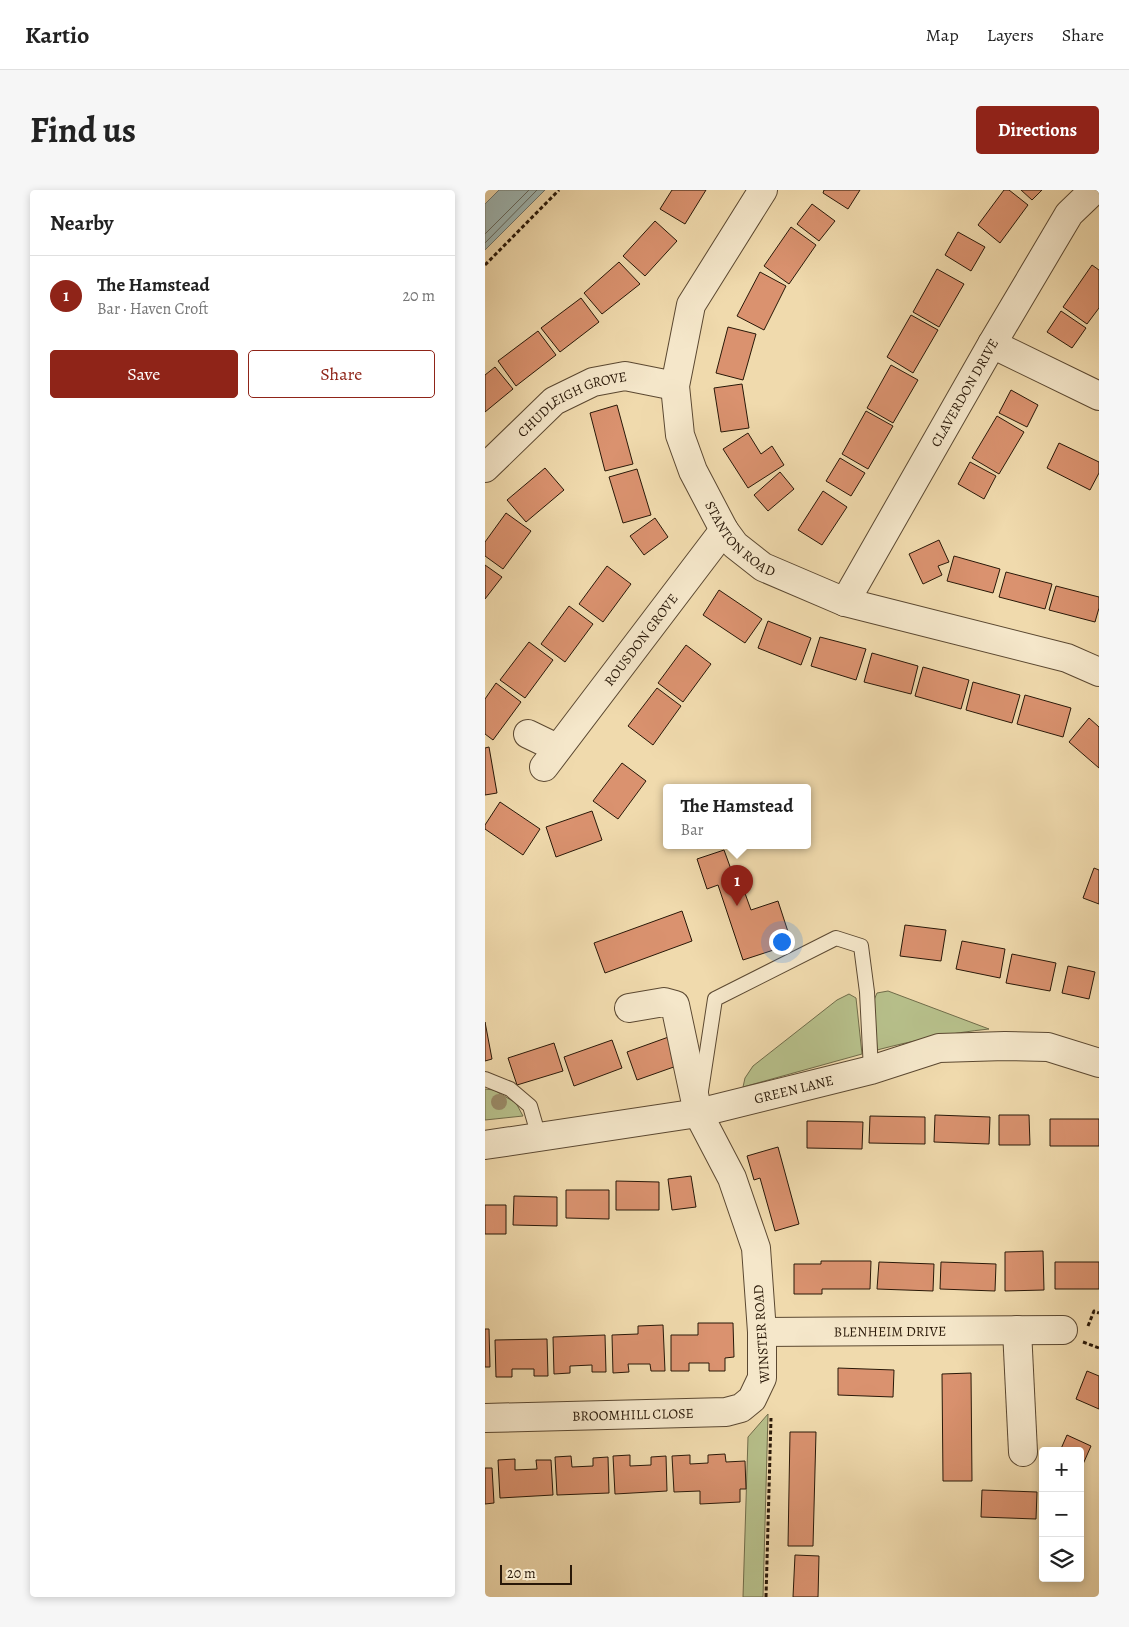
<!DOCTYPE html>
<meta charset="utf-8">
<style>
body{margin:0;font-family:Alegreya,serif;background:#f6f6f6;color:#222}
.controls{position:absolute;right:15px;bottom:15px;display:grid;overflow:hidden;border-radius:5px;box-shadow:0 2px 8px #0003}
.controls button{width:45px;height:45px;display:grid;place-items:center;padding:0;border:0;border-bottom:1px solid #e0e0e0;background:#fff;color:#222;font:25px sans-serif}
.scale{position:absolute;left:15px;bottom:12px;width:72px;box-sizing:border-box;padding-left:5px;border:2px solid #291808;border-top:0;font-size:14px;line-height:18px;white-space:nowrap;color:#291808;-webkit-text-stroke:4px #f5e7ca;paint-order:stroke}
.you{position:absolute;left:296px;top:751px;width:18px;height:18px;margin:-12px;border:4px solid #fff;border-radius:50%;background:#1a73e8;box-shadow:0 0 0 8px #1a73e833}
.badge{display:grid;place-items:center;width:32px;height:32px;border-radius:50%;background:#8f2418;color:#fff;font-size:16px;font-weight:700}
.pin{position:absolute;translate:-50% -41px;filter:drop-shadow(0 1px 2px #0008)}
.pin::after{content:'';position:absolute;top:26px;width:18px;height:15px;background:inherit;clip-path:polygon(0 0,100% 0,50% 100%)}
.popup{position:absolute;left:178px;top:594px;width:148px;height:65px;box-sizing:border-box;display:grid;place-content:center;border-radius:5px;background:#fff;filter:drop-shadow(0 1px 4px #0005);font-size:16px;white-space:nowrap;color:#767676}
.popup b{font-size:19px;color:#222}
.popup::after{content:'';position:absolute;left:50%;top:100%;margin-left:-10px;border:10px solid transparent;border-top-color:#fff}
.list{margin:0;padding:0;list-style:none}
h2{display:flex;justify-content:space-between;align-items:center;height:65px;margin:0;padding:0 20px;font-size:21px}
h2 small{font-size:16px;font-weight:400;color:#767676}
.list li{display:grid;grid-template-columns:32px 1fr auto;gap:15px;align-items:center;box-sizing:border-box;height:80px;padding:0 20px;border-top:1px solid #e0e0e0}
.list b{display:block;font-size:19px;white-space:nowrap}
.list p{margin:0;font-size:16px;white-space:nowrap;color:#767676}
.list em{font-size:16px;font-style:normal;color:#767676}
.actions{display:flex;gap:10px;padding:15px 20px}
.actions a{flex:1;padding:11px 0;border:1px solid #8f2418;border-radius:5px;text-align:center;font-size:18px;color:#8f2418}
.actions .main{background:#8f2418;color:#fff}
.icon{flex:none;width:28px;height:28px;fill:none;stroke:currentColor;stroke-width:2;stroke-linecap:round;stroke-linejoin:round}
.map{position:relative;flex:none;width:614px;height:1407px;overflow:hidden;border-radius:5px}
header{display:flex;align-items:center;gap:30px;box-sizing:border-box;height:70px;padding:0 25px;background:#fff;border-bottom:1px solid #e0e0e0}
header strong{font-size:24px}
nav{display:flex;gap:28px;margin-inline-start:auto;font-size:18px}
.intro{display:flex;align-items:center;justify-content:space-between;box-sizing:border-box;height:120px;padding:0 30px}
h1{margin:0;font-size:35px}
.button{padding:12px 22px;border-radius:5px;background:#8f2418;color:#fff;font-size:18px;font-weight:700}
main{display:flex;gap:30px;padding:0 30px}
aside{flex:1;background:#fff;border-radius:5px;box-shadow:0 2px 8px #0003}
.map>svg:first-child{display:block}
.green{fill:#b7c08b;stroke:#706c4a}
.water{fill:#9fb8b5;stroke:#707870}
.lines{fill:none;stroke-linecap:round;stroke-linejoin:round}
.shore{stroke:#64685e;stroke-width:1}
.building{fill:#da926f;stroke:#291808}
.service-casing{stroke:#5b4831;stroke-width:16}
.minor-casing{stroke:#5b4831;stroke-width:30}
.path{stroke:#291808;stroke-width:3;stroke-dasharray:4 2.5;stroke-linecap:butt}
.service{stroke:#f5e7ca;stroke-width:14}
.minor{stroke:#f5e7ca;stroke-width:28}
.tree{fill:#9a8b68}
.labels{text-anchor:middle;stroke-width:4.5;stroke-linejoin:round;paint-order:stroke}
.street-label{font-size:14px;fill:#291808;stroke:#f5e7ca}
</style>
<header>
<strong>Kartio</strong>
<nav><a>Map</a><a>Layers</a><a>Share</a></nav>
</header>
<div class="intro"><h1>Find us</h1><a class="button">Directions</a></div>
<main>
<aside>
<h2>Nearby<small></small></h2>
<ul class="list">
<li><span class="badge">1</span><div><b>The Hamstead</b><p>Bar · Haven Croft</p></div><em>20 m</em></li>
</ul>
<div class="actions"><a class="main">Save</a><a>Share</a></div>
</aside>
<div class="map">
<svg width="614" height="1407" viewBox="0 0 614 1407">
<rect width="100%" height="100%" fill="#f0daad"/>
<filter id="stains"><feTurbulence type="fractalNoise" baseFrequency=".004" numOctaves="4"/><feColorMatrix values="0 0 0 0 .2 0 0 0 0 .09 0 0 0 0 .02 0 0 0 .5 -.17"/></filter>
<radialGradient id="worn" r=".72"><stop offset=".6" stop-color="#630" stop-opacity="0"/><stop offset="1" stop-color="#630" stop-opacity=".3"/></radialGradient>
<!-- green -->
<path class="green" d="M403 801 504 839C466 843 430 850 392 860L389 810 392 803Z
M364 804 371 808 377 864 258 897 260 888 268 876 352 810Z
M0 899 9 900 31 913 38 926 0 930Z
M283 1224 278 1407H258L263 1247Z"/>
<!-- water -->
<path class="water" d="M14 0H60L0 60V14Z"/>
<g class="lines">
<!-- shore -->
<path class="shore" d="M0 44 44 0
M0 53 52 0"/>
</g>
<!-- building -->
<path class="building" d="M187 0H221L200 34 175 19Z
M339 0H375L363 19 338 3Z
M519 0H524L543 15 515 53 493 35Z
M536 0H557L547 10Z
M327 14 350 31 334 51 312 34Z
M170 31 192 51 160 86 138 66Z
M306 37 331 55 304 94 279 76Z
M473 42 500 57 486 81 460 65Z
M134 72 155 94 117 124 99 103Z
M607 75 614 80V118L602 134 578 117Z
M452 79 479 94 454 137 428 122Z
M275 82 301 96 279 140 252 126Z
M96 108 114 132 75 162 56 138Z
M576 121 601 138 587 158 562 142Z
M426 125 453 140 428 183 402 167Z
M243 137 271 144 258 190 231 183Z
M53 141 71 165 31 196 13 171Z
M406 175 433 190 408 233 382 218Z
M10 177 28 199 0 222V185Z
M257 194 264 238 236 242 229 198Z
M526 200 553 215 542 237 514 223Z
M132 215 148 274 120 281 105 223Z
M381 221 408 236 383 279 357 264Z
M512 226 539 242 514 284 487 268Z
M263 243 276 264 287 256 299 275 263 298 238 259Z
M574 253 614 272V283L605 300 562 278Z
M355 268 380 283 366 306 341 291Z
M485 272 511 286 499 309 473 294Z
M60 278 79 300 41 332 22 310Z
M152 279 166 325 138 333 124 287Z
M295 282 309 299 283 321 269 305Z
M338 301 362 317 337 355 313 340Z
M21 323 46 341 18 379 0 366V352Z
M170 328 183 347 159 365 145 346Z
M454 350 464 372 453 376 457 385 438 394 424 364Z
M469 366 515 379 508 403 462 391Z
M0 375 17 387 0 409Z
M122 376 146 394 118 432 94 414Z
M521 382 567 394 560 419 514 407Z
M571 396 614 407V418L610 432 564 420Z
M234 400 277 429 260 453 218 425Z
M84 416 108 434 80 472 56 454Z
M283 431 326 448 316 475 273 458Z
M335 447 381 459 371 490 326 476Z
M44 452 68 470 40 508 15 490Z
M201 455 226 474 198 512 173 493Z
M387 463 433 476 426 504 379 492Z
M438 477 484 490 476 519 430 506Z
M488 492 535 505 527 533 481 520Z
M11 493 36 512 8 550 0 544V509Z
M172 498 196 516 168 555 143 536Z
M540 505 586 518 578 547 532 534Z
M604 528 614 537V578L584 552Z
M4 557 12 603 0 605V558Z
M137 573 161 591 133 629 108 611Z
M15 612 55 639 38 665 0 639V635Z
M107 621 117 650 71 667 61 637Z
M239 660 247 682 252 681 266 720 293 711 307 754 258 770 233 695 222 699 212 669Z
M609 678 614 680V714L598 708Z
M197 721 207 751 120 783 109 753Z
M420 735 461 740 456 771 415 766Z
M477 751 520 759 515 788 471 779Z
M527 764 571 773 565 801 521 793Z
M583 776 610 782 604 809 577 803Z
M0 832 7 869 0 871Z
M189 845 200 873 152 890 142 862Z
M127 850 137 878 89 896 79 867Z
M69 853 78 881 32 895 23 868Z
M450 925 505 927 504 954 449 952Z
M514 925H544L545 955H514Z
M385 926 440 927V954L384 953Z
M565 929H614V956H565Z
M322 931 378 932 377 959 322 958Z
M293 957 314 1034 290 1041 275 988 269 990 262 966Z
M206 986 211 1017 187 1020 183 989Z
M131 991 174 992V1020H131Z
M81 1000H124V1029L81 1028Z
M29 1006 72 1007V1036L28 1035Z
M0 1015H21V1044H0Z
M558 1061 559 1100 520 1101V1062Z
M336 1071H386L385 1099H337V1104H309V1074H336Z
M394 1072 449 1074 448 1101 392 1099Z
M456 1072 511 1074 510 1101 455 1099Z
M570 1072H614V1099H570Z
M213 1133H248L249 1167 240 1168V1181H224V1173H204V1181H186V1145H213Z
M178 1135 180 1181H166L165 1174H143L144 1182 128 1183 127 1145 153 1144V1136Z
M0 1139H4L5 1177H0Z
M120 1145 121 1182H107V1175L85 1176V1183L69 1184 68 1147Z
M62 1149 63 1186H49V1179H27V1187H11L10 1150Z
M353 1178 409 1180 408 1207 353 1205Z
M602 1181 614 1186V1219L591 1209Z
M486 1183 487 1291H458L457 1184Z
M305 1242H331L328 1356H303Z
M582 1245 606 1256 595 1281V1261H575Z
M240 1264 241 1272 260 1271 261 1299H255V1312L215 1314V1301L189 1302 187 1266 205 1265V1274L223 1273V1265Z
M145 1265V1276L166 1275V1267L181 1266 182 1301 130 1304 128 1266Z
M86 1266 87 1277 108 1276V1268L123 1267 124 1303 72 1305 70 1267Z
M30 1269V1280L52 1279 51 1270H66L68 1305 15 1308 13 1270Z
M0 1278H7L9 1313 0 1314Z
M497 1300 552 1302 551 1329 496 1327Z
M310 1365 334 1366 333 1407H308Z"/>
<g class="lines">
<defs>
<path id="service" d="M0 889 25 899 45 916 54 947
M216 901 230 809 351 748 376 756 382 802 386 880"/>
<g id="minor">
<path id="s1" d="M278 0 206 115 190 196 195 245 208 281 239 340 250 355 278 377 360 412 582 468 614 482"/>
<path d="M507 154 614 206"/>
<path id="s2" d="M0 278 69 211 108 192 140 186 190 196"/>
<path id="s3" d="M360 412 507 154 584 24 609 0"/>
<path d="M43 544 72 558"/>
<path id="s4" d="M59 577 239 340"/>
<path id="s5" d="M0 955 213 923 386 880 454 858 520 856 563 857 614 873"/>
<path d="M532 1140 538 1262"/>
<path id="s6" d="M277 1142 578 1140"/>
<path id="s7" d="M0 1228 241 1222 256 1218 267 1209 277 1188V1142L271 1058 247 988 213 923 190 815 179 812 144 818"/>
</g>
</defs>
<!-- service casing -->
<use href="#service" class="service-casing"/>
<!-- minor casing -->
<use href="#minor" class="minor-casing"/>
<!-- path -->
<path class="path" d="M0 75 74 0
M603 1136 609 1121 614 1123
M598 1152 614 1158
M281 1407 286 1228"/>
<!-- service -->
<use href="#service" class="service"/>
<!-- minor -->
<use href="#minor" class="minor"/>
</g>
<!-- trees -->
<circle class="tree" cx="14" cy="912" r="8"/>
<g class="labels">
<!-- street labels -->
<g class="street-label">
<text dy="5" stroke="none"><textPath href="#s3" startOffset="241">CLAVERDON DRIVE</textPath></text>
<text dy="5" stroke="none"><textPath href="#s2" startOffset="111">CHUDLEIGH GROVE</textPath></text>
<text dy="5" stroke="none"><textPath href="#s1" startOffset="390">STANTON ROAD</textPath></text>
<text dy="5" stroke="none"><textPath href="#s4" startOffset="160">ROUSDON GROVE</textPath></text>
<text dy="5" stroke="none"><textPath href="#s5" startOffset="314">GREEN LANE</textPath></text>
<text dy="5" stroke="none"><textPath href="#s6" startOffset="128">BLENHEIM DRIVE</textPath></text>
<text transform="translate(276 1144) rotate(-94)" y="5">WINSTER ROAD</text>
<text dy="5" stroke="none"><textPath href="#s7" startOffset="148">BROOMHILL CLOSE</textPath></text>
</g>
</g>
<rect width="100%" height="100%" filter="url(#stains)"/>
<rect width="100%" height="100%" fill="url(#worn)"/>
</svg>
<div class="controls">
<button>+</button>
<button>−</button>
<button><svg class="icon" aria-label="layers" viewBox="0 0 24 24"><path d="M12 4l9 5-9 5-9-5zM3 14l9 5 9-5"/></svg></button>
</div>
<div class="scale">20 m</div>
<div class="you"></div>
<div class="pin badge" style="left:252px;top:716px">1</div>
<div class="popup"><b>The Hamstead</b>Bar</div>
</div>
</main>
